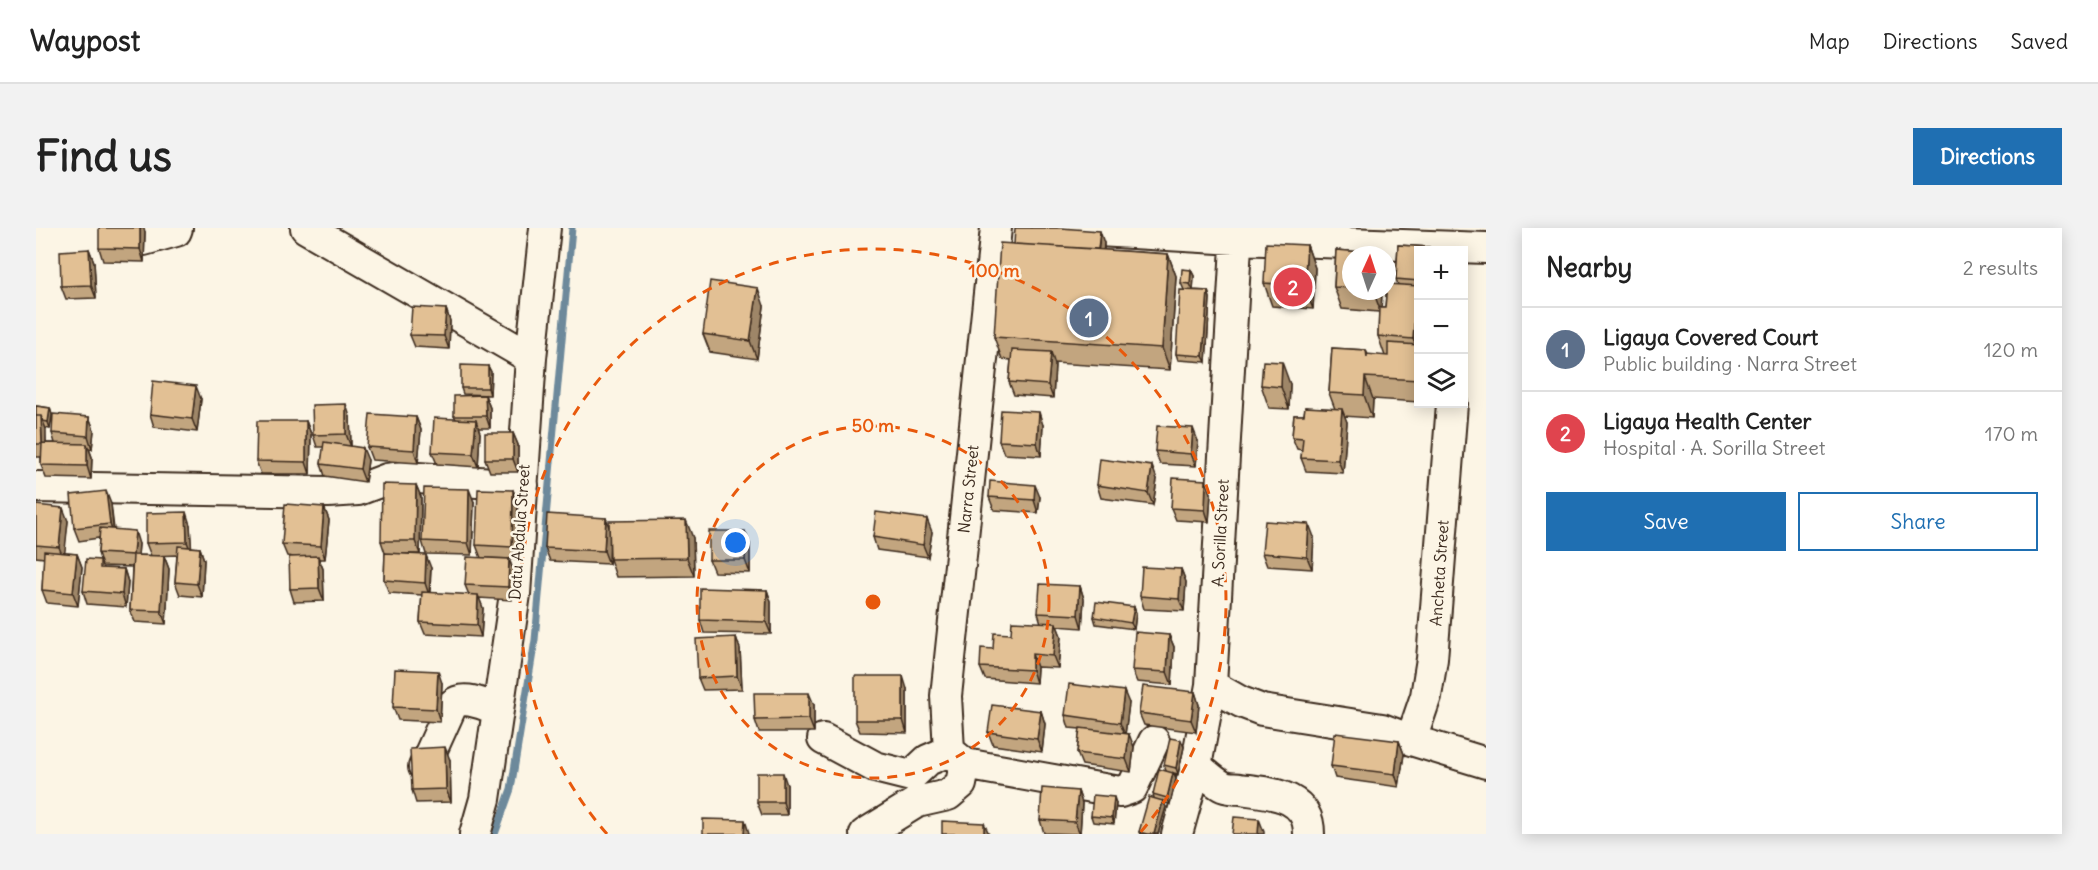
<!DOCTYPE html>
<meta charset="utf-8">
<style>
body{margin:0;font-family:Delius,sans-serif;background:#f2f2f2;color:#222}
.controls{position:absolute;right:18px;top:18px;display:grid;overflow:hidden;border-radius:0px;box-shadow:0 3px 15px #0003}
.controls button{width:54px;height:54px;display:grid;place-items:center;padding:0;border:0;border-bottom:2px solid #e0e0e0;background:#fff;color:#222;font:30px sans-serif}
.compass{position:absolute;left:1306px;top:18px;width:54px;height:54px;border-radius:50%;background:#fff;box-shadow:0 3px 15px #0003;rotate:3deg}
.you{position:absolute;left:700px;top:315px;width:21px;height:21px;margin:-15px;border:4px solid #fff;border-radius:50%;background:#1a73e8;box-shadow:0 0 0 9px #1a73e833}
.badge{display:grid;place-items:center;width:39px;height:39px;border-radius:50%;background:#1f6fb2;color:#fff;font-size:20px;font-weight:700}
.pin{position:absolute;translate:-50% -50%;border:3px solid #fff;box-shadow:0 2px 6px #0006}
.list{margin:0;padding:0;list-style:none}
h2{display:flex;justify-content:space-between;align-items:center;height:78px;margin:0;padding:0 24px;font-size:26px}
h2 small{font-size:20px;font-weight:400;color:#767676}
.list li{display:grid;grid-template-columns:39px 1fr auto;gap:18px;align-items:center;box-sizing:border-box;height:84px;padding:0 24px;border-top:2px solid #e0e0e0}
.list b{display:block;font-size:22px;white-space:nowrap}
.list p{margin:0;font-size:20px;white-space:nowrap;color:#767676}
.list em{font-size:20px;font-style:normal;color:#767676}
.actions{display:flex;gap:12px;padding:18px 24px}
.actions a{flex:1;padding:14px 0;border:2px solid #1f6fb2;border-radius:0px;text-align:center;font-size:21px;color:#1f6fb2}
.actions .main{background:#1f6fb2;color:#fff}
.icon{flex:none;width:33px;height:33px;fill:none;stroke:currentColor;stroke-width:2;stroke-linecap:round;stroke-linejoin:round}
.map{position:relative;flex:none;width:1450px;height:606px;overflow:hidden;border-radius:0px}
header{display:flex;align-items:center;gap:36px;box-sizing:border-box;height:84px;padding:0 30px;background:#fff;border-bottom:2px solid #e0e0e0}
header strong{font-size:28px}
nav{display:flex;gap:33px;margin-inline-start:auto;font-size:21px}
.intro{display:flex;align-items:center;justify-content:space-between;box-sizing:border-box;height:144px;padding:0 36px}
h1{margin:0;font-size:42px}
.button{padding:15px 27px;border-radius:0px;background:#1f6fb2;color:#fff;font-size:21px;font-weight:700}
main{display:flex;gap:36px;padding:0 36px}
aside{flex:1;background:#fff;border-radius:0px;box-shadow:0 3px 15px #0003}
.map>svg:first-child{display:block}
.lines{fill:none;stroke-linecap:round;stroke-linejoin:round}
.stream{stroke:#6d899b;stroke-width:7}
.minor-casing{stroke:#3b2a1e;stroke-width:34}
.minor{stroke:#fcf5e5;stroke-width:30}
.wall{fill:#c2a57f;stroke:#3b2a1e;stroke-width:1.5}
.shaded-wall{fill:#9e8668;stroke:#3b2a1e;stroke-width:1.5}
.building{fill:#e2c094;stroke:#3b2a1e;stroke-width:1.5}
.ring{fill:none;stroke:#e8590c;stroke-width:3;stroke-dasharray:10 8}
.labels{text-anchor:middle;stroke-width:5;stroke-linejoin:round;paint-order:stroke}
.street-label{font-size:16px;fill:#3b2a1e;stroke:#fcf5e5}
.centre{fill:#e8590c;stroke:#fcf5e5;stroke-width:3}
.ring-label{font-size:18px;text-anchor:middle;font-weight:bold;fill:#e8590c;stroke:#fcf5e5;stroke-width:5;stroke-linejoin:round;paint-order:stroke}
</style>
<header>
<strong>Waypost</strong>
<nav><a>Map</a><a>Directions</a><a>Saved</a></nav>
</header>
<div class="intro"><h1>Find us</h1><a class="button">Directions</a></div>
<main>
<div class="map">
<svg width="1450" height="606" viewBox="0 0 1450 606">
<rect width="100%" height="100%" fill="#fcf5e5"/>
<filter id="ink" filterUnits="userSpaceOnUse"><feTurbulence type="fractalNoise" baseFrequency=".0167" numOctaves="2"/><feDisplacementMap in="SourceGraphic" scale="12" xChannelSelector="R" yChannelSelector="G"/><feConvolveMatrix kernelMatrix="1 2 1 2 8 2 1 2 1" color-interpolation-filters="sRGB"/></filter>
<g filter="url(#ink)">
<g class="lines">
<!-- stream -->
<path class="stream" d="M459 606 475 561 499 412 536 0"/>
<defs>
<path id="minor" d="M270 0 495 130
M1011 0 1200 11 1450 20
M108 12 140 3 141 0
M0 259 292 264 322 262 351 251 367 249 487 257
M1175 457 1205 474 1226 482 1346 501 1375 512 1450 535
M787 511 839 539 875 548 892 532 913 523
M1375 512 1390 468 1396 431 1416 176
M913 523 910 468 960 0
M913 523 929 536 1084 564 1096 560 1118 513
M1160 538C1168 544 1177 553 1186 558 1191 561 1198 560 1204 561 1234 565 1273 566 1273 606
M388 539 416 477C428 466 447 477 461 481
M439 606 449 571 479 366 495 130 509 0
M829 606 881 574 912 567 925 556 929 536
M1141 606 1160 538 1175 457 1201 0"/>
</defs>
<!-- minor casing -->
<use href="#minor" class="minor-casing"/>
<!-- minor -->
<use href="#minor" class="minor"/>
</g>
<!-- wall -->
<path class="wall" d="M109 4 108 34 67 33 63 20Z
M1068 15V22L1132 26 1140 48 1134 142 1018 135 1019 137 1017 170 978 167 973 154 975 132 966 131 958 109 978 16Z
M1271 17 1279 40 1277 81 1236 78 1228 55Z
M1362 17 1393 19 1394 22H1383V174L1337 171 1336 190 1308 188 1311 194 1307 245 1270 243 1265 230 1266 222 1261 221 1256 209 1258 187H1268L1269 179 1299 181 1293 165 1296 120 1330 122 1332 127 1349 128 1342 108 1343 84 1306 81 1298 59 1300 22 1339 25 1340 27H1315V63H1346L1345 80H1349L1351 56 1362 57 1360 51Z
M53 21 58 34 60 70 30 71 25 58Z
M1155 42 1158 48 1157 62 1172 63 1174 70 1170 134 1142 132 1140 126 1148 62 1145 55Z
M728 78 721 131 674 124 667 106Z
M410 81 414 93 413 121 379 119 374 107Z
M452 138 455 144 454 167 427 166 425 160Z
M1254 156 1253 181 1233 180 1225 157Z
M449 167 454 180V200H442L444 205 442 239 401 236 396 224 420 191 418 188Z
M165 171 161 204 118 199 114 186Z
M0 178 14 180 16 187 14 201 9 200 10 215H19L16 205 53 189 58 202 56 221 53 220 56 229 55 251 10 250 5 237V229H0Z
M314 189 315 218 332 232 329 254 289 248 285 236 288 219H281L277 207Z
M380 189 385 202 382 235 336 232 331 219Z
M270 193 275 206 274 246H225L220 233Z
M1007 197 1005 228 968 226 963 213Z
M477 205 482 217V244H454L449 231Z
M1162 213 1160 238 1124 236 1119 223Z
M1121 251 1117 277 1065 270 1061 257Z
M380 257 385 269 384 326H365L395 340 394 365 433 367 429 357 473 331 478 344 476 372 443 370 447 380 445 409 389 406 384 394 386 367 353 365 348 352 349 325 345 313Z
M477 262 482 275 480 331 445 330 440 317Z
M1175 265 1173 294 1140 292 1135 280Z
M953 269H1004L1002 285 958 282Z
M438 274 436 327 390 326 386 313Z
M75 276 78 301 103 316 102 327 128 328 133 341 130 396 99 394 94 382 96 339 66 338 62 325 63 310 43 313 38 300Z
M0 277 32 293 28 325 41 326 46 339 42 378 11 375 6 362 8 330 0 329Z
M288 279 293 292 289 331H283L287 341 288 373 258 374 254 361 257 329 251 328 246 316Z
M570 290 573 299 657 310 658 348 580 349 574 331V316L573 336 514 333 509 320Z
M154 297 155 319 164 320 168 332 166 369 144 367 139 354 141 327 115 328 110 315Z
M896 304 892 329 841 322 837 309Z
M1278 309 1276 341 1231 338 1226 325Z
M714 316V345L678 344 673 332Z
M64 332 67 340 88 341 92 354 90 379 51 376 47 363Z
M1145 341 1150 354 1148 383 1108 381 1104 368Z
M1044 358 1048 371 1046 400 1021 398 1025 408 1022 440 1001 439 1000 455 949 451 944 439 957 421 975 406 1005 395 1002 385Z
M731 362 735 374V406L668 405 664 392Z
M1098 379 1100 385 1098 401 1060 396 1058 389Z
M1133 407 1138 419 1136 457 1101 454 1096 442Z
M700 409 704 421 706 461 667 462 662 450Z
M406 455 404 494 362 492 357 479Z
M871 461V505L824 504 819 492Z
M1159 464 1163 477 1160 504 1108 497 1103 485Z
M1093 475 1089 506 1098 519 1095 544 1046 537 1041 525 1044 501 1033 500 1029 487Z
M778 477V504H723L719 492Z
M1005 483 1009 496 1006 524 957 517 952 504Z
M1363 513 1368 526 1363 559 1299 550 1295 538Z
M1148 519 1142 546 1138 545 1140 551 1134 576 1128 575 1130 579 1122 606H1104L1103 604 1118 570 1117 566 1130 543 1128 537Z
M414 532 415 574 380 575 376 562Z
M751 557V587H726L721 574Z
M1042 563 1046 575 1044 606 1008 605 1004 592Z
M1080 575 1078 596 1057 594 1055 588Z"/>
<!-- shaded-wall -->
<path class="shaded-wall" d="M104 0H108L109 4 108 34 104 21Z
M1064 3 1068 15 1066 42 1062 30Z
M1271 17 1279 40 1277 81 1268 58Z
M53 21 58 34 60 70 55 57Z
M1132 26 1140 48 1134 142 1126 120Z
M1155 42 1158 48 1157 62 1154 56Z
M722 60 728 78 721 131 714 113Z
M1172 63 1174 70 1170 134 1167 128Z
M1337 63H1346L1345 84Z
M410 81 414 93 413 121 408 108Z
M1379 82 1383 90V125L1377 111Z
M1015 124 1019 137 1017 170 1012 157Z
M1246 134 1254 156 1253 181 1245 159Z
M452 138 455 144 454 167 452 160Z
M1329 149 1337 171 1336 190 1328 167Z
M160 158 165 171 161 204 156 191Z
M449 167 454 180V200L450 188Z
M310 176 314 189 315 219 310 206Z
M14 180 16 187 14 201 12 194Z
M1306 181 1311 194 1307 245 1302 232Z
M1003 184 1007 197 1005 228 1001 215Z
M5 188 10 201V227L6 215Z
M53 189 58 202 56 221 52 208Z
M380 189 385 202 382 235 378 222Z
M440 192 444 205 442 239 437 226Z
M270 193 275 206 274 246 270 234Z
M1157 200 1162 213 1160 238 1155 226Z
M477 205 482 217V244L477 231Z
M51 216 56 229 55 251 51 238Z
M327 220 332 232 329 254 324 241Z
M1116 238 1121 251 1117 277 1112 265Z
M1170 252 1175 265 1173 294 1169 282Z
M380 257 385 269 384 326 379 313Z
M999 257 1004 269 1002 285 998 272Z
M433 261 438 274 436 327 432 315Z
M477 262 482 275 480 331 476 319Z
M70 263 75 276 78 309 74 296Z
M288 279 293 292 289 331 285 318Z
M27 280 32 293 28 332 23 319Z
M150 284 154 297 156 326 151 314Z
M570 290 574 302 573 336 568 323Z
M891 291 896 304 892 329 887 317Z
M650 292 657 310 658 348 651 330Z
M1273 296 1278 309 1276 341 1271 329Z
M99 303 103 316 101 339 97 327Z
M709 303 714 316V345L709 332Z
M164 320 168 332 166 369 161 356Z
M41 326 46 339 42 378 37 365Z
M390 327 395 340 393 367 389 355Z
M128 328 133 341 130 396 125 383Z
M282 328 287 341 288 373 283 360Z
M473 331 478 344 476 372 472 359Z
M88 341 92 354 90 379 86 366Z
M1145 341 1150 354 1148 383 1143 371Z
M1044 358 1048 371 1046 400 1042 387Z
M731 362 735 374V406L730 394Z
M442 367 447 380 445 409 441 397Z
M1098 379 1100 385 1098 401 1095 395Z
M1020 395 1025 408 1022 440 1017 428Z
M1133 407 1138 419 1136 457 1131 444Z
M700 409 704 421 706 461 701 448Z
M996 426 1001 439 1000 455 996 442Z
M402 443 406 455 404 494 400 481Z
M867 448 871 461V505L867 492Z
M1088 463 1093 475 1089 507 1084 495Z
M1159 464 1163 477 1160 504 1155 492Z
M773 465 778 477V504L773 491Z
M1005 483 1009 496 1006 524 1001 511Z
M1093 506 1098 519 1095 544 1090 531Z
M1145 512 1148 519 1142 546 1140 540Z
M1363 513 1368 526 1363 559 1359 546Z
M409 519 414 532 415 574 410 561Z
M747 545 751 557V587L747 574Z
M1137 545 1140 551 1134 576 1131 570Z
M1042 563 1046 575 1044 606 1039 594Z
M1078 569 1080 575 1078 596 1076 590Z
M1127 573 1130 579 1122 606H1118Z
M1223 591 1228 604V606H1222Z
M709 592 713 605V606H708Z
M948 595 953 606H948Z"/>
<!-- building -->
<path class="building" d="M63 0H104V21L63 20Z
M979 0H1025L1064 3 1062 21 978 16Z
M964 15 1132 26 1126 120 958 109Z
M1230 15 1271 17 1268 58 1228 55Z
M1362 17 1393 19V22H1383V53L1360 51Z
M53 21 55 57 25 58 24 23Z
M1300 22 1339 25V27H1315V60L1298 59Z
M1146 41 1155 42 1154 56 1145 55Z
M674 53 722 60 714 113 667 106Z
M1351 56 1383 58V82H1379L1377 111 1342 108 1343 80H1349Z
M1144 62 1172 63 1167 128 1140 126Z
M376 79 410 81 408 108 374 107Z
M1352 115 1383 117V152L1329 149 1328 167 1293 165 1296 120 1330 122 1331 130V126L1352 128Z
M976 122 1015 124 1012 157 973 154Z
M1227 133 1246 134 1245 159 1225 157Z
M425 137 452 138V160H425Z
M117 153 160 158 156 191 114 186Z
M449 167 450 188H418V168Z
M310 176V206L277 207 276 177Z
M0 178 14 180 12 194 7 193 5 188H0Z
M1269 179 1306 181 1302 232 1265 230 1267 210 1256 209 1258 187H1268Z
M965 182 1003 184 1001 215 963 213Z
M17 186 53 189 52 208 16 205Z
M334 186 380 189 378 222 331 219Z
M0 188H5L6 215 51 216V238L5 237 6 216H0Z
M398 190 440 192 437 226 396 224Z
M221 193H270V234L220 233Z
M1121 198 1157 200 1155 226 1119 223Z
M449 205H477V231H449Z
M288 214 327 220 324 241 285 236Z
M1064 231 1116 238 1112 265 1061 257Z
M1137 250 1170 252 1169 282 1135 280Z
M954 253 999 257 998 272 953 269Z
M346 256 380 257 379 313H345Z
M388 260 433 261 432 315 386 313Z
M442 261 477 262 476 319 440 317Z
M70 263 74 296 38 300 35 267Z
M249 276 288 279 285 318 246 316Z
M0 277 27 280 23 319 0 317Z
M150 284 151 314 110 315V285Z
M840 284 891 291 887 317 837 309Z
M511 286 570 290 568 323 509 320Z
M650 292 651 330 574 331 573 293Z
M1229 293 1273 296 1271 329 1226 325Z
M64 300 99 303 97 327 128 328 125 383 94 382 97 327 62 325Z
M673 303H709V332H673Z
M142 318 164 320 161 356 139 354Z
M8 323 41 326 37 365 6 362Z
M349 325 390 327 389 355 348 352Z
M282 328 283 360 254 361 253 329Z
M431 329 473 331 472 359 429 357Z
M50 331 64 332V340L88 341 86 366 47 363Z
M1106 339 1145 341 1143 371 1104 368Z
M1004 356 1044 358 1042 387 1002 385Z
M664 360 731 362 730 394 664 392Z
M386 364 442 367 441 397 384 394Z
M1060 374 1098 379 1095 395 1058 389Z
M976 393 1020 395 1017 428 996 426V442L944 439 945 420 957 421 958 405 975 406Z
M1099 404 1133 407 1131 444 1096 442Z
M700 409 701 448 662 450 660 411Z
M359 441 402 443 400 481 357 479Z
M819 448H867V492H819Z
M1033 456 1088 463 1084 495 1029 487Z
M1107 458 1159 464 1155 492 1103 485Z
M718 465H773V491L719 492Z
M956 477 1005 483 1001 511 952 504Z
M1044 500 1093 506 1090 531 1041 525Z
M1299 505 1363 513 1359 546 1295 538Z
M1134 510 1145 512 1140 540 1128 537Z
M409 519 410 561 376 562 374 521Z
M1123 541 1137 545 1131 570 1117 566Z
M721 545H747V574H721Z
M1006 560 1042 563 1039 594 1004 592Z
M1057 567 1078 569 1076 590 1055 588Z
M1113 569 1127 573 1118 606H1111L1103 604Z
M1198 589 1223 591 1222 606H1196Z
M667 591 709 592 708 606H667Z
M906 593 948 595V606H906Z"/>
</g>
<!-- distance rings -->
<g class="ring">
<circle cx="837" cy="374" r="176"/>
<path d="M571 606A353 353 0 1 1 1103 606"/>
</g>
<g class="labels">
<!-- street labels -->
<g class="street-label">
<text transform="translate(932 261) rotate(-84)" y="6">Narra Street</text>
<text transform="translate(483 304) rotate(-86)" y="6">Datu Abdula Street</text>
<text transform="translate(1184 305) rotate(-87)" y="6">A. Sorilla Street</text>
<text transform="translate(1403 345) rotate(-86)" y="6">Ancheta Street</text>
</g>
</g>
<circle cx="837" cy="374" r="9" class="centre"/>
<g class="ring-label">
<text x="958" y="49">100 m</text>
<text x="837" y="204">50 m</text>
</g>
</svg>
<div class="controls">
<button>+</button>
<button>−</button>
<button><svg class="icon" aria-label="layers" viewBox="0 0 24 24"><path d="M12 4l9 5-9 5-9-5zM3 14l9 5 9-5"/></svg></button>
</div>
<svg class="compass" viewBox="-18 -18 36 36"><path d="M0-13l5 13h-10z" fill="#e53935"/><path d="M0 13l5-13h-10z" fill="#767676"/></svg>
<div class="you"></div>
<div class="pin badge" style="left:1053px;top:90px;background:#5c6f8a">1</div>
<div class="pin badge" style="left:1257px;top:59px;background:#e0444e">2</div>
</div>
<aside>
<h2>Nearby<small>2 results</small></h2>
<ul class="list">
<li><span class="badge" style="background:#5c6f8a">1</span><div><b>Ligaya Covered Court</b><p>Public building · Narra Street</p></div><em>120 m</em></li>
<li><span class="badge" style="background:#e0444e">2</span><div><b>Ligaya Health Center</b><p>Hospital · A. Sorilla Street</p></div><em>170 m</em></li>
</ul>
<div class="actions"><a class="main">Save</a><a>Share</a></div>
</aside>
</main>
